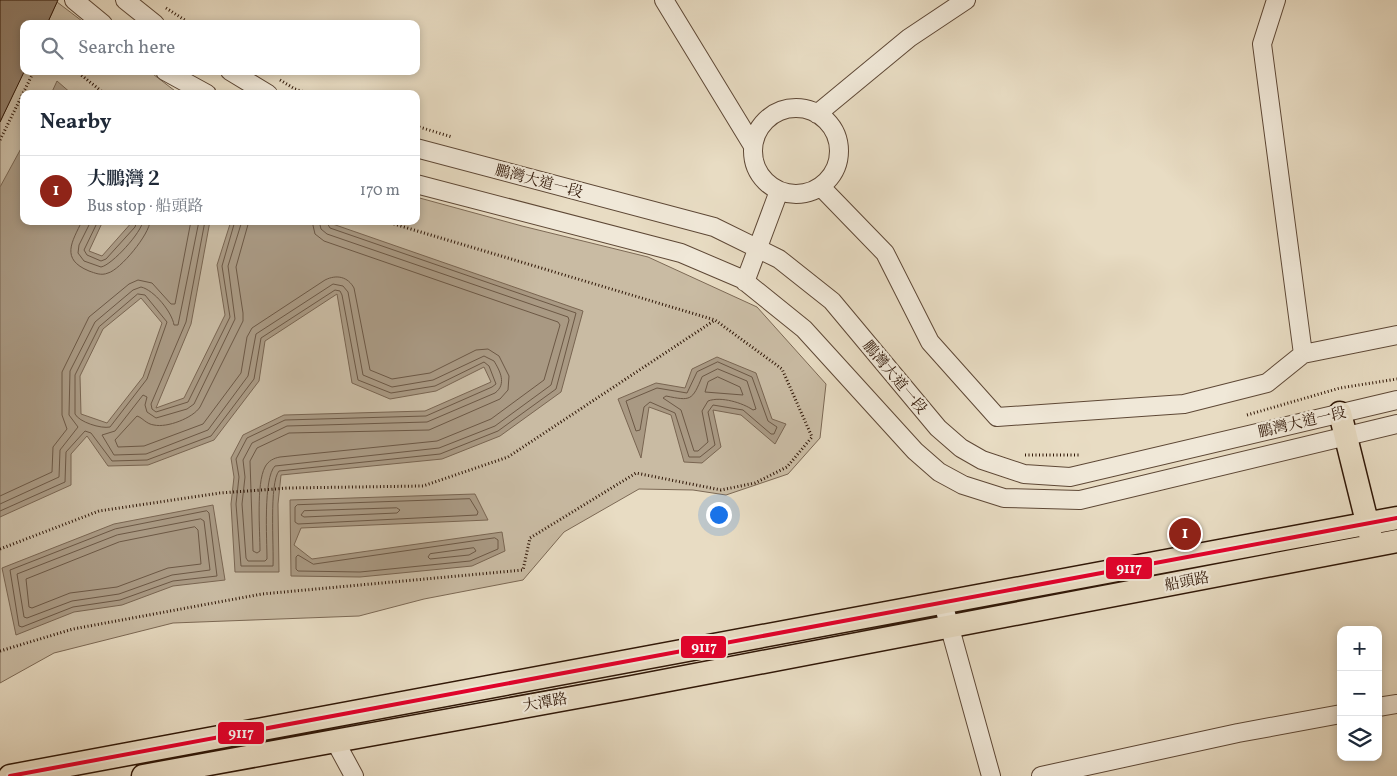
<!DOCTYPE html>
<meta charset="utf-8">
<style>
body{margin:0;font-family:Vollkorn,"Noto Serif TC",serif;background:#f2f2f3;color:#1f2937}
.controls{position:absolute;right:15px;bottom:15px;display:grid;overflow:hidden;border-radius:10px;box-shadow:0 2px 8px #0003}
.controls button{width:45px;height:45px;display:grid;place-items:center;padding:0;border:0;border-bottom:1px solid #e0e1e3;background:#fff;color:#1f2937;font:25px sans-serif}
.you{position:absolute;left:718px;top:514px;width:18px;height:18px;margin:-12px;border:4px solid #fff;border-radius:50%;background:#1a73e8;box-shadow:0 0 0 8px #1a73e833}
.badge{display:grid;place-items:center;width:32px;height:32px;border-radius:50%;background:#8f2418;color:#fff;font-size:16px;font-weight:700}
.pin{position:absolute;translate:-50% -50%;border:2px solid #fff;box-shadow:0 1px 5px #0006}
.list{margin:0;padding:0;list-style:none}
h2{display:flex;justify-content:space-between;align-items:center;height:65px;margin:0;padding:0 20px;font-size:21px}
h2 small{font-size:16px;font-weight:400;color:#747a83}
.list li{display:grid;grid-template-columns:32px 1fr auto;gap:15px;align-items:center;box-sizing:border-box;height:70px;padding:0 20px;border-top:1px solid #e0e1e3}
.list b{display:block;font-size:19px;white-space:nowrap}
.list p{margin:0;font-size:16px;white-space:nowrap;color:#747a83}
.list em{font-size:16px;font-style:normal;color:#747a83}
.icon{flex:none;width:28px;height:28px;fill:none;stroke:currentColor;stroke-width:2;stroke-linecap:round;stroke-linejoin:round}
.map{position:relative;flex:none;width:1397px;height:776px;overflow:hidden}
.search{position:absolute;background:#fff;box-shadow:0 2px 8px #0003;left:20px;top:20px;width:400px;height:55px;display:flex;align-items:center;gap:12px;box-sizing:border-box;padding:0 18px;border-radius:10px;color:#747a83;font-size:19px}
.panel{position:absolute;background:#fff;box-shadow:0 2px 8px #0003;left:20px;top:90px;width:400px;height:135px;border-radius:10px}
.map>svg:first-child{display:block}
.green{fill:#c9bba3;stroke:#7c6955}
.water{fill:#a99983;stroke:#796551;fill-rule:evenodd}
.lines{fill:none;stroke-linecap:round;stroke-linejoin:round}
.shore{stroke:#6c5845;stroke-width:1}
.building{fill:#907d69;stroke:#301707}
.minor-casing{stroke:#5e4836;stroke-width:20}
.major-casing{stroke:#301707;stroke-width:25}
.path{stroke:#301707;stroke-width:3;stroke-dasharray:1 2.5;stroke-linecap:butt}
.minor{stroke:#f0e8d8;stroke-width:18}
.major{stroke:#e8dcc3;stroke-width:22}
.bus-1-casing{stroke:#f0e8d8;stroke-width:8}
.bus-1{stroke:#e4002b;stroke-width:4}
.labels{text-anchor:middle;stroke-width:4.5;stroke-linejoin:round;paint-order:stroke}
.street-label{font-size:15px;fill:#301707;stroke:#f0e8d8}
.line-badge{stroke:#f0e8d8;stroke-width:2}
.badge-label{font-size:14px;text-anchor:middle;font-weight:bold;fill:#fff}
</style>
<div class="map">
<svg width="1397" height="776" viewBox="0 0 1397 776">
<rect width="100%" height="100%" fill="#e8dcc3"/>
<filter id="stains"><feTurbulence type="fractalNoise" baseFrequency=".004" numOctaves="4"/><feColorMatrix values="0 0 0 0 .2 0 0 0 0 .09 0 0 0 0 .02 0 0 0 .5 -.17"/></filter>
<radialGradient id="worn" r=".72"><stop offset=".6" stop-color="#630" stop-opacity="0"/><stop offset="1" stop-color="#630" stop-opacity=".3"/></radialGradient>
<!-- green -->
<path class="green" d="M57 2 86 24H47Z
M24 71H149L179 94H24V221H416V197L522 226 648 257 757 307 826 384 820 438 788 474 726 495 693 490 639 489 564 532 523 580 424 599 359 616 173 623 54 653 0 683V122Z"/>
<!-- water -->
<path class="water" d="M57 81 72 94H51Z
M24 143V221H103L89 251 102 256 133 221H210L191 324 156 408 184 398 225 315 217 265 231 221H324L583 311 561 392 500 436 442 459 281 475 278 504 279 572H235L231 504 234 477 231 458 243 435 284 415 425 411 491 382 484 367 436 391 390 399 352 383 337 294 265 341 259 381 214 440 148 465 108 466 87 436 71 454V485L0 517V187ZM141 298 162 323 143 377 107 423 81 414 80 376 103 329Z
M717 357 756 373 772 419 786 424 775 444 741 415 713 410 721 447 702 463 684 462 671 415 649 407 641 458 618 399 656 383 685 388 692 369Z
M475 494 488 520 301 528 294 545 312 559 502 532 505 551 472 566 360 577 291 576 290 500Z
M213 505 225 580 173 586 122 605 74 612 16 635 2 568 114 524Z"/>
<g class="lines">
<!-- shore -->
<path class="shore" d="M82 221C72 242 60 259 89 271 95 273 101 276 108 273 120 270 150 234 150 221
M91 221 79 245 78 253 84 261 101 267C112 265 142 232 143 221
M98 221 84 250 87 255 101 261 106 259 135 227 137 221
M205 221 186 322 151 404 152 409 156 412 188 402 230 317 222 266 235 221
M242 221 228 266 235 319 194 404 187 409 156 418 147 412 145 405 147 397 143 395 115 431 102 435 114 455 146 454 208 430 248 376 256 334 333 284 343 286 348 292 363 375 392 387 433 380 484 356 494 361C500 371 507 384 495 393L427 422 287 426 252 443 243 460 245 477 242 504 246 558 248 561H265L267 559C267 540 263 478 275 466L439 448 495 426 551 385 569 320 568 317 327 234 321 229 319 221
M249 221 236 267 243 313V321L200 407C193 418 167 428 154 425 146 424 143 418 137 416L115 440 118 447 144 446 203 424 241 373 247 337 252 328 325 280C337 274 348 277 354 288L370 370 392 379 430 373 476 350 488 349 499 356 509 376 508 390 500 399 429 430 289 433 257 448 250 461 253 551 257 553 260 551C260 531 256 484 265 467 268 461 274 458 280 457L437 441 491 419 544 380 560 325 558 322 324 241 315 234 312 221
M138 294 145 295 167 322 147 379 110 427C101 429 79 422 75 414V375L99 327Z
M718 362 752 377 768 421 777 427 774 434H771L743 410 713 405 708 412 715 445 700 457H689L675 413 650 402 644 407 640 430 636 431 626 401 657 388 687 393 697 372Z
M718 369 747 381 756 409 753 410C743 403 721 396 708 401L702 411 708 442 698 451H694L681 410 663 398 666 396C691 401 692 401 702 377Z
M718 377 740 387 743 395 705 392 708 382Z
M0 496 52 472 53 447 67 429 62 415V372L89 317 129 284 138 280 152 283 171 304H175L191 221
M470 499 478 512 477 515 298 524 295 522V507L297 505Z
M0 504 59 477 60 450 78 427 69 415 70 371 95 322 133 290 141 287C154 290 172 312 174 325H178L199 221
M397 508 400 510 397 513 304 517 301 515 304 511Z
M0 511 65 482 66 452 85 431 91 433 112 461 147 460 211 436 254 379 261 338 335 290 340 291 342 295 358 380 391 393 435 386 484 362 489 366 496 384 492 387 426 416 285 420 247 438 236 459 239 477 236 504 241 566H273C274 547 269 483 279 471L440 454 498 431 556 389 576 313 330 228 326 221
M207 511 209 513 217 576 173 581 120 600 73 607 22 627 19 626 10 570 115 529Z
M201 519 204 521 210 570 172 575 119 594 72 601 27 618 24 617 17 574 117 535Z
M195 527 198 530 201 564 168 568 117 587 70 593 32 608 29 607 26 579 119 542Z
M495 538 498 540V549L470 561 360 572 298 571 296 569V557L298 555 313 564Z
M474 548 476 551 469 555 430 559 428 557 430 554Z"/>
</g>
<!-- building -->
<path class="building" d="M0 0H58L47 24H24V72L0 122Z"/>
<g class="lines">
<defs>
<path id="minor" d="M74 0 103 24
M125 0 155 24
M664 0 753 146
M1276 0 1262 44 1303 354
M165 71 207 94
M230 71 268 94
M753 151a43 43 0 1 1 86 0a43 43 0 1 1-86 0Z
M817 114 909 38 966 0
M416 148 714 227 779 259 832 301 938 428 961 448 982 460 1024 474 1070 477 1397 400
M416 184 681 253 742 279 804 329 915 451 939 472 963 485 1004 498 1080 500 1397 424
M821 187 885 253 930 342 997 417 1184 404 1267 383 1303 354 1397 335
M745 282 779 191
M943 603 991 776
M1378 707 1397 704
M335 741 354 776
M1041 776 1238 733 1341 714"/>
<path id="major" d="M1340 413 1371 538
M10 776 1397 518
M143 776 632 687 1397 541"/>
</defs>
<!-- minor casing -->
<use href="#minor" class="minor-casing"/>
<!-- major casing -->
<use href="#major" class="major-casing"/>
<!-- path -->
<path class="path" d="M166 8 191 24
M76 71 105 94
M280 80 295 89 310 94
M416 126 452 137
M0 140 34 71
M1247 415 1340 388 1397 379
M1025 455H1079
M0 549 99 511 220 493 288 488 423 486 508 457 715 320
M0 651 73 629 262 594 523 570 530 538 636 473 721 490 755 483 787 467 812 437 782 369 715 320 384 221"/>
<!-- minor -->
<use href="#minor" class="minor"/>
<!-- major -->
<use href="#major" class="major"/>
<defs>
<path id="bus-1" d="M10 776 1397 518"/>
</defs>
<!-- bus-1 casing -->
<use href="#bus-1" class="bus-1-casing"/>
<!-- bus-1 -->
<use href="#bus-1" class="bus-1"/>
</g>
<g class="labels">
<!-- street labels -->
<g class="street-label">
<text transform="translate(539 181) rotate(15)" y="5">鵬灣大道一段</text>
<text transform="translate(895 377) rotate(50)" y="5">鵬灣大道一段</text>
<text transform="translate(1302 422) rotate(-13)" y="5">鵬灣大道一段</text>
<text transform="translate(1187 581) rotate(-11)" y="5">船頭路</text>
<text transform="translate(545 702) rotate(-10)" y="5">大潭路</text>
</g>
</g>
<g class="line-badge">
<rect x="1105" y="556" width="48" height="24" rx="5" fill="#e4002b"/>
<rect x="680" y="635" width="47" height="24" rx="5" fill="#e4002b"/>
<rect x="217" y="721" width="48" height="24" rx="5" fill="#e4002b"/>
</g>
<g class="badge-label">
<text x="1129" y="573">9117</text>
<text x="704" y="652">9117</text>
<text x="241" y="738">9117</text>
</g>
<rect width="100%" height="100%" filter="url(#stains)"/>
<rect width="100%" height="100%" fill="url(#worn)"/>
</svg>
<div class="controls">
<button>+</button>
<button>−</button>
<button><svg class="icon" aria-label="layers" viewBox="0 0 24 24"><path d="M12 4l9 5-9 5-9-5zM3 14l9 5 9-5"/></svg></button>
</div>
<div class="you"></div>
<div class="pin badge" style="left:1185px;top:534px">1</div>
<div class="search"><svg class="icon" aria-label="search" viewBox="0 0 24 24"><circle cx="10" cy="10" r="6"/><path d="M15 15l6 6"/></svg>Search here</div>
<section class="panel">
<h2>Nearby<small></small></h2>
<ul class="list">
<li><span class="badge">1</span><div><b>大鵬灣２</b><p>Bus stop · 船頭路</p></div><em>170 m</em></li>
</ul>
</section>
</div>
